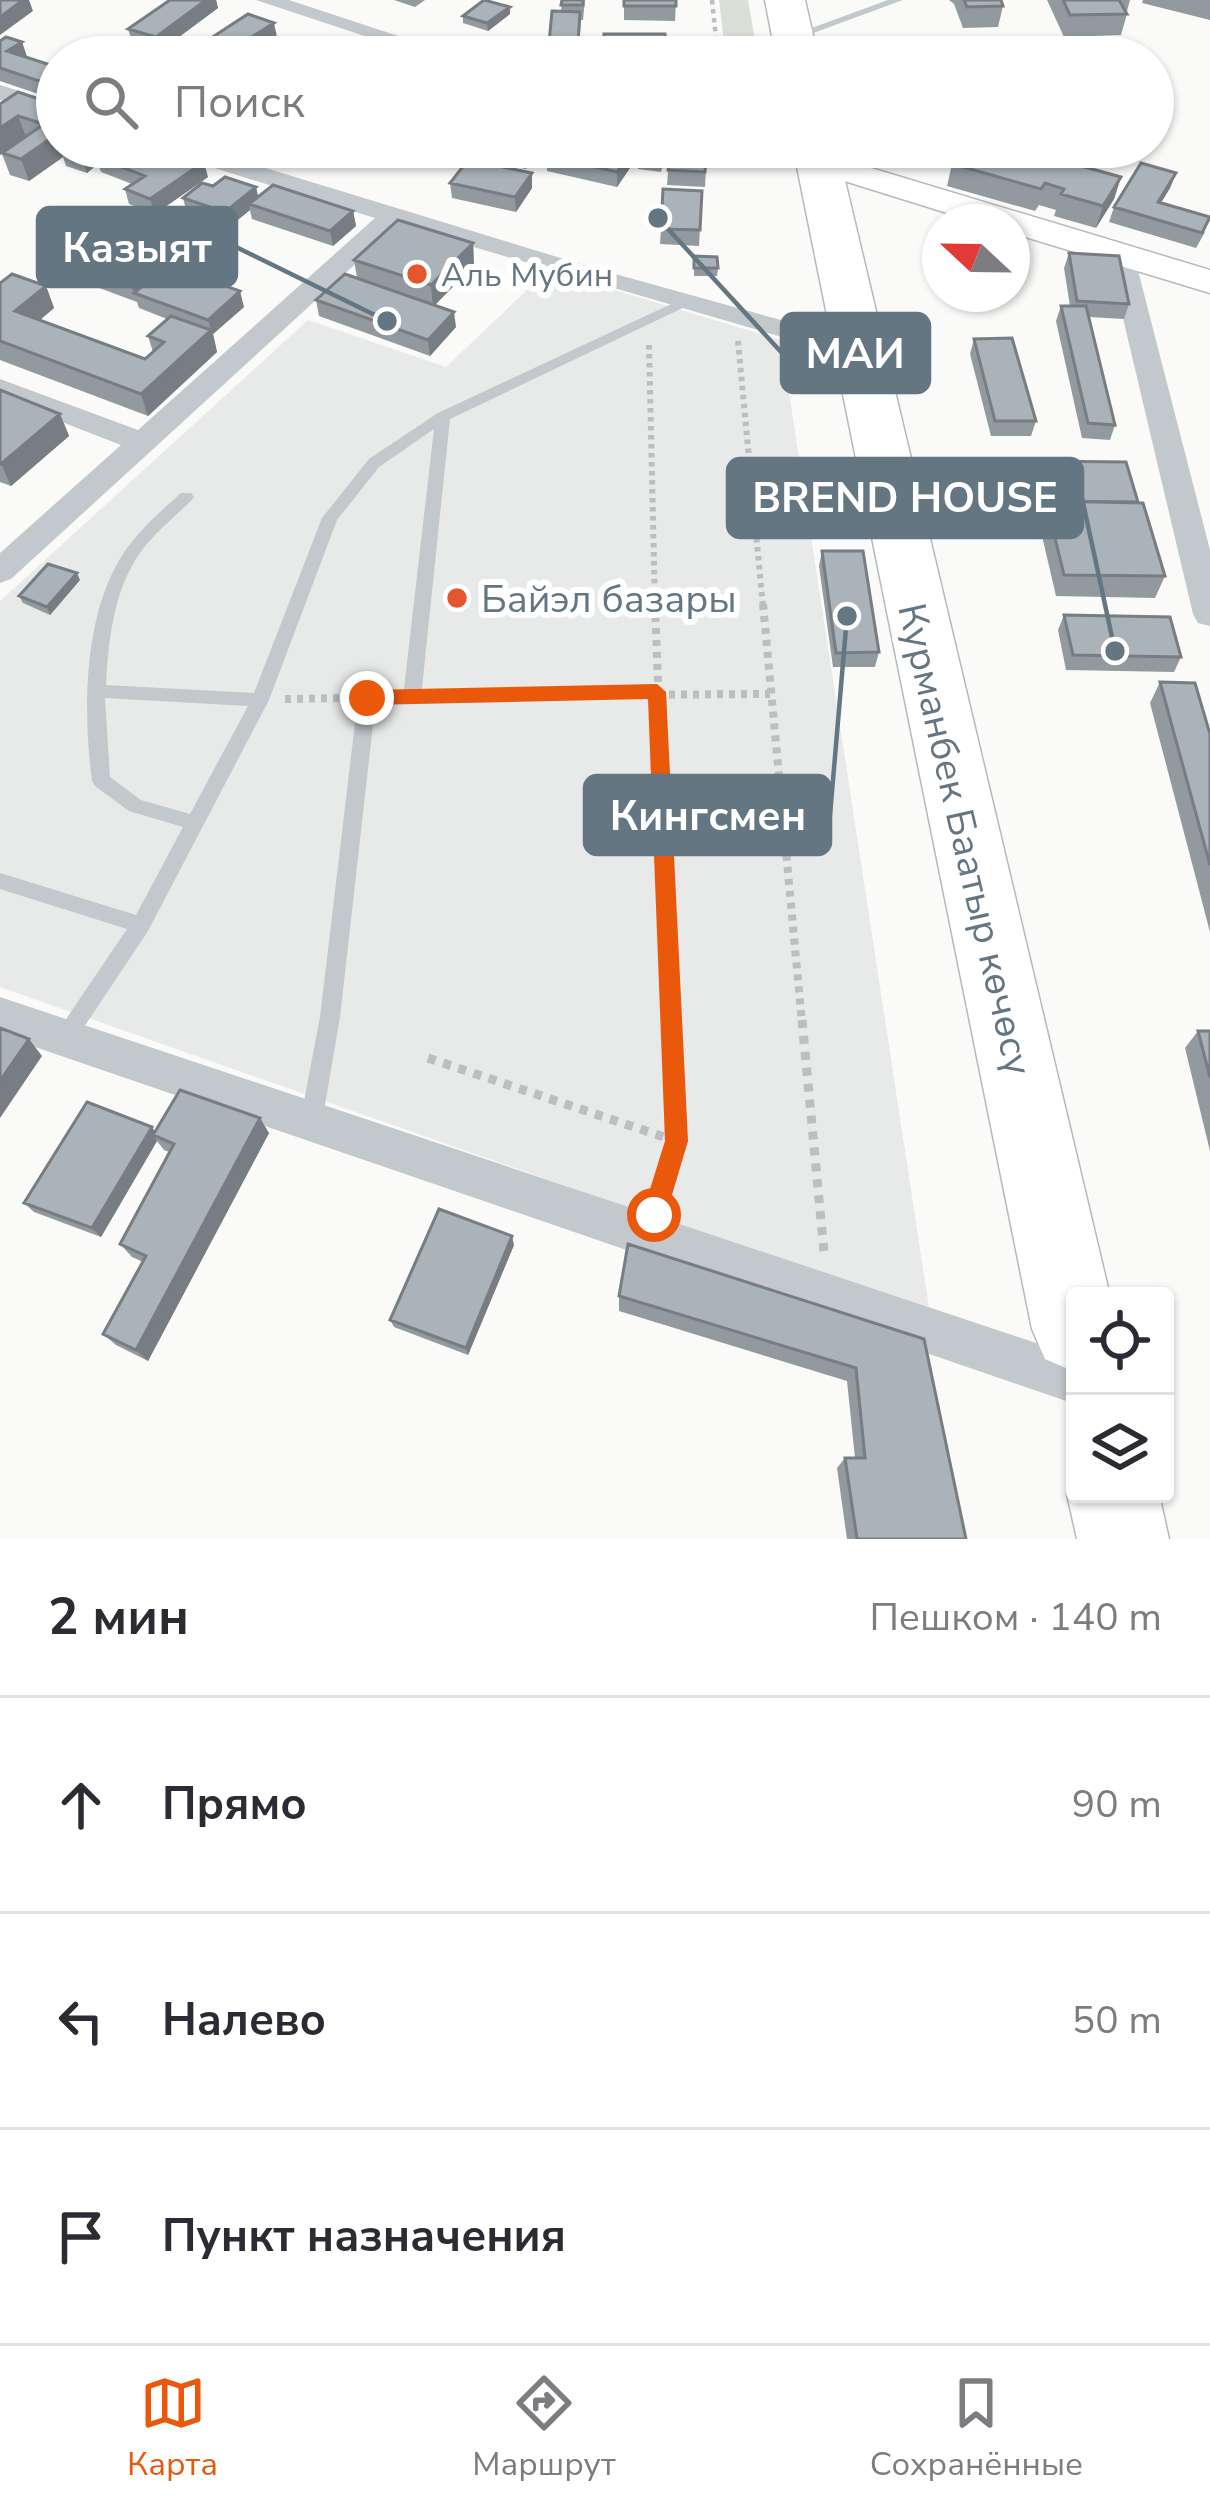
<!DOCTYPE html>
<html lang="ru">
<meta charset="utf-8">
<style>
body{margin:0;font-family:"Nunito Sans",sans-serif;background:#f2f2f3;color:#2b2b33}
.controls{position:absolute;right:36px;bottom:36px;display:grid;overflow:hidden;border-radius:12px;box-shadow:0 3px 9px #0004}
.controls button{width:108px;height:108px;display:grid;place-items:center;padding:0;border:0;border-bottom:3px solid #e1e1e2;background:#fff;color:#2b2b33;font:60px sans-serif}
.compass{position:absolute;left:922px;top:204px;width:108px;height:108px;border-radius:50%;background:#fff;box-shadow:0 3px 9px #0004;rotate:292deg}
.stop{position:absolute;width:36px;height:36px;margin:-27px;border:9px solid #ea580c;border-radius:50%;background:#fff}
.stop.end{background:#ea580c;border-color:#fff;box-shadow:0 3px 12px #0008}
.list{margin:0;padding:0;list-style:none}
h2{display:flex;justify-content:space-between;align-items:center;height:156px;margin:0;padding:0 48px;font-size:51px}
h2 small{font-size:39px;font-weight:400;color:#7c7c81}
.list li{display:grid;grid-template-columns:78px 1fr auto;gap:36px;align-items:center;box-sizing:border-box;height:216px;padding:0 48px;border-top:3px solid #e1e1e2}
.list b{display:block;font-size:45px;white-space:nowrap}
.list em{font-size:39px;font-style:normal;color:#7c7c81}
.icon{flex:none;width:66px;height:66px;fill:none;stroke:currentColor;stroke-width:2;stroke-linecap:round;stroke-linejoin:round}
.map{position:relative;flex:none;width:1210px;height:1539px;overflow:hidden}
.search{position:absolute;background:#fff;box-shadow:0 3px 9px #0004;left:36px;right:36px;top:36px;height:132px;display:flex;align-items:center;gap:30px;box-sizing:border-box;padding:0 42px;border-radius:66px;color:#7c7c81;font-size:45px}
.sheet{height:804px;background:#fff}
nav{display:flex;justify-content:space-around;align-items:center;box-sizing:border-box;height:168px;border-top:3px solid #e1e1e2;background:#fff;font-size:33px;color:#7c7c81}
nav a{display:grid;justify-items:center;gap:6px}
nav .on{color:#ea580c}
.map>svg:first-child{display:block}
.built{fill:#e8e9e9}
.green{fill:#dadfd7}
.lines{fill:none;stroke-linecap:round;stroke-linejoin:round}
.secondary-casing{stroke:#b3babf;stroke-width:3}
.highway-casing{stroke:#b4b9bd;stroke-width:3}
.path-far3{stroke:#bbbfc2;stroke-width:4.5;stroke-dasharray:4.5 4.5;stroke-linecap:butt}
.path-far2{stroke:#bbbfc2;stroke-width:6;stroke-dasharray:4.5 4.5;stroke-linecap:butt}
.path-far1{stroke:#bbbfc2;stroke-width:8;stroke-dasharray:6 6;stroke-linecap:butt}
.path{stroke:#bbbfc2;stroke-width:9;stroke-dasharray:8 8;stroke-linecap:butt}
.lane{fill:#c3c8cc;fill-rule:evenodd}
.street{fill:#c3c8cc;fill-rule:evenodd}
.secondary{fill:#fff;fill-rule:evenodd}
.highway{fill:#fff;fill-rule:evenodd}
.wall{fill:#929a9f}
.shaded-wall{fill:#777d82}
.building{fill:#aab3b9;stroke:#777d82;stroke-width:3}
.route{fill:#ea580c}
.poi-dot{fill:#e4572e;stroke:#fff;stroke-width:4.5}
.labels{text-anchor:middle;stroke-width:12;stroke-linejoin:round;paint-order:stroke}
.far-poi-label{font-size:33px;fill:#657683;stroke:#fff;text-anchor:start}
.poi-label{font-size:39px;fill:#657683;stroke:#fff;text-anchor:start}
.street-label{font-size:39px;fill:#657683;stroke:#fff}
.leader{fill:none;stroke:#657683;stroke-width:4.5}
.callout-dot{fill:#657683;stroke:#fff;stroke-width:4.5}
.callout{fill:#657683;stroke:#657683;stroke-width:4.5}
.callout-label{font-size:42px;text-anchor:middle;font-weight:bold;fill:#fff}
</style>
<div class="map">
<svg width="1210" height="1539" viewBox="0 0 1210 1539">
<rect width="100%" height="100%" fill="#fafaf8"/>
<!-- built -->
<path class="built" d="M548 270 781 340 930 1314 0 987V601L308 320 446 367Z"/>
<!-- green -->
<path class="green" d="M719 0H748L758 57H726Z"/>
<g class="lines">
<defs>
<path id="secondary" d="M818 152 1210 270V293L1012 233V222H976L806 169 801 162 806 155Z"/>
<path id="highway" d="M765 0H805L818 57H776Z
M793 147H837L1110 1296H1075V1372L1045 1359 1032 1329Z
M1075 1475V1494H1159L1169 1539H1077L1067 1494Z"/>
</defs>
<!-- secondary casing -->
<use href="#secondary" class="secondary-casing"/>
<!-- highway casing -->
<use href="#highway" class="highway-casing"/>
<!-- path-far3 -->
<path class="path-far3" d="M712 0 718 57"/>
<!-- path-far2 -->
<path class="path-far2" d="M738 341 763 607
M649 345 655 607"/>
<!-- path-far1 -->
<path class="path-far1" d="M655 604 671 1023
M763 604 802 1023
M441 696 770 694
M285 699 342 698"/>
<!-- path -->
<path class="path" d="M671 1020 676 1141
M802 1020 824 1252
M428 1058 676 1141 659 1199"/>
<!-- lane -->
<path class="lane" d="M888 0H903L797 39 787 37Z
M684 298 691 302 689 305 450 419 421 697 412 704 403 697 434 429 379 467 337 520 269 700 148 931 72 1045 65 1048 58 1045 55 1038 58 1031 127 929 0 889V873L136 915 183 827 129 811 95 786 92 781C83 712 83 615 123 554 138 531 160 512 181 493H191L194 497 191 501C171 520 147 539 133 564 113 599 108 645 106 685L254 693 322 518 369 459 438 413ZM105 698 248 706 190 814 141 800 110 777Z
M367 691 376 698 340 1017 322 1122 319 1129 311 1132 303 1129 300 1122 320 1017 358 698Z"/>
<!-- street -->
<path class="street" d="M256 0H289L462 57H428Z
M0 85 57 103V118L0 100Z
M160 147H197L590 267 867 344 871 350 857 359 847 356 398 225 11 579 0 583V553L121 445 0 398V379L138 430 375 218 163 152Z
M1121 247 1134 255 1210 550V626L1198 623 1193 614 1108 255Z
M0 997 1075 1356V1404L0 1035Z"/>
<!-- secondary -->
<use href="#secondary" class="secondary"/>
<!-- highway -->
<use href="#highway" class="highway"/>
</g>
<!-- wall -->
<path class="wall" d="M170 0H216L218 8 160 51 133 44 128 29Z
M394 0H425L415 7Z
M562 0H585L583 20H581L578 57H549V43L561 12Z
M624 0H676L675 21 624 20Z
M949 0H1001L1003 6 998 27 963 28 954 4Z
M1047 0H1130L1127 11H1125L1127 14 1121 35 1064 37Z
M1143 0H1210V20L1142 3Z
M510 7V14L488 31 463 23V16Z
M604 34H665V57H604Z
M214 36 277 37 246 57H235L217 51Z
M0 41 22 42 27 57 57 67V90L47 97 0 81Z
M8 99 57 105V147H165L208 177 155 214 129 204 125 189 132 184 101 172 98 164 87 173 66 166 63 157 29 181 10 175 2 154Z
M1153 102 1159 116 1153 135Z
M473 147H541L526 169 474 158Z
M643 147H668L661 172 638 169V161Z
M670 147H707L705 187 667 185Z
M632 150V165L617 187 547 171V156L580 151Z
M952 164 1121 177 1114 199 1096 228 1054 216 1056 210 1039 205 1035 211 947 186Z
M532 173V188L516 212 452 198 450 183Z
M1176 173 1170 188 1161 203 1205 232 1196 248 1109 222 1114 207Z
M213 186 256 187 258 196 353 211 356 226 333 246 252 219 250 210 229 227 187 213 183 198Z
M702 191 699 246 660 244 661 229Z
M473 243 474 265 435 305 456 327 430 356 319 316 316 300 357 278 354 260Z
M1069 253 1129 304 1124 319 1089 317 1115 425 1110 440 1082 438 1056 321 1061 306H1070L1064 268Z
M694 256 718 268 717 276H694Z
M163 262 165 268 244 307 213 334 217 352 148 416 0 360V283L46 286 54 308 40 320 145 359 153 352 148 336 167 319 139 308 137 302 75 279 70 264Z
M974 339 1036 421 1031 436H991L970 354Z
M0 390 60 414 69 436 11 486 0 482Z
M1035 461 1138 502 1165 576 1155 598 1056 596 1039 523 1040 518 1030 476Z
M822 551 879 652 875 667H833L819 566Z
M80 580 50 615 23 603 19 596Z
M1064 615 1181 657 1174 672 1066 670 1058 630Z
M1160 682 1210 734V932L1150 703Z
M1198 1031H1210V1151L1185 1048Z
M155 1131 269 1133 148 1361 116 1345 103 1334 143 1262 132 1257 120 1244 169 1152 164 1150 157 1141 101 1237 34 1212 24 1203Z
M514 1245 468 1355 394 1327 390 1320Z
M619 1296 924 1339 966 1539H847L837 1468 845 1458H855L847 1381 619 1311Z"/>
<!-- shaded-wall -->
<path class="shaded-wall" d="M23 0H29L33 11 0 35V17Z
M206 0H216L218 8 160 51 156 37Z
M510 7V14L488 31 487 23Z
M274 23 277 37 246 57H242L239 45Z
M22 42 27 57 7 51Z
M343 44 344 51 338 57H328Z
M57 72V90L47 97 42 82Z
M18 116 26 137 0 155V128Z
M57 134V147H77L61 151 63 157 29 181 21 159Z
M96 147H106L108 156 96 157 98 164 87 173 82 158Z
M530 147H541L526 169 525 153Z
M632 150V165L617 187V172Z
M204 162 208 177 155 214 150 199Z
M532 173V188L516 212 515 197Z
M1176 173 1170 188 1152 217 1158 202Z
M1121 177 1114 199 1096 228 1103 206Z
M256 187 259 202 249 204 250 210 229 227 225 212Z
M353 211 356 226 333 246 330 231Z
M473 243 474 265 433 307 431 285Z
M163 262 168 277 134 293 137 302 132 287Z
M46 286 54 308 24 333 15 311Z
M240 291 244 307 213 334 217 352 148 416 141 394 211 330 208 320Z
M454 312 456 327 430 356 428 340Z
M60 414 69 436 11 486 1 464Z
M77 573 80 580 50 615 47 607Z
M29 1039 42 1056 0 1118V1081Z
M260 1118 269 1133 148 1361 136 1350Z
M152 1127 159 1138 153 1135 157 1141 101 1237 92 1228Z
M512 1236 514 1245 468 1355 466 1348Z"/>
<!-- building -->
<path class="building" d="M0 0H23L0 17Z
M170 0H206L156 37 128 29Z
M484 0 510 7 487 23 463 16Z
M562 0H583V5H561Z
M624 0H676V6H624Z
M964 0H1001L1003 6 967 7Z
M1063 0H1119L1127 14 1070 15Z
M552 11 580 12 578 43H549Z
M248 14 274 23 239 45 214 36Z
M604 34H665L666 54H604Z
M6 37 22 42 7 51 57 67V72L42 82 0 68V41Z
M322 39 343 44 328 57H302Z
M103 46 142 57H87Z
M988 53 990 57H937L936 54Z
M1003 53H1057L1058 57H1005Z
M1078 53H1131L1133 57H1080Z
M18 92 57 105V134L21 159 2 153 44 124 18 116 0 128V104Z
M1153 102 1159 116H1153Z
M66 147H96L82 158 61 151Z
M112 147H165L204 162 150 199 125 189 145 176 96 157Z
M492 147H530L525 153Z
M554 147 580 151 583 147H616L632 150 617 172 547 156Z
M643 147H667L661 164 638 161Z
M670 147H707L705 172 668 170Z
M964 147H1012L1121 177 1103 206 1061 194 1064 189 1045 183 1041 189 952 164Z
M468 160 532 173 515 197 450 183Z
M1141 163 1176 173 1158 202 1210 217 1202 233 1114 207Z
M225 177 256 187 225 212 183 198 202 183 213 186Z
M273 185 353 211 330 231 249 204Z
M663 189 702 191 700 230 661 229Z
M398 220 473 243 431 285 354 260Z
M102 240 163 262 132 287 70 264Z
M1069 253 1119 256 1129 304 1077 301Z
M694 256 717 257 718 268H694Z
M168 266 240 291 208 320 134 293Z
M12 274 46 286 15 311 145 359 164 342 148 336 171 316 211 330 141 394 0 341V283Z
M345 274 454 312 428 340 316 300Z
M1061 306H1086L1115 425 1088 423Z
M1012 338 1036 421H995L974 339Z
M0 390 60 414 1 464H0Z
M1035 461 1126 462 1138 502 1046 501 1047 503H1045Z
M1046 501 1143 503 1165 576 1064 575Z
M822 551H863L879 652 836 653Z
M48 564 77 573 47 607 19 596Z
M1064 615 1170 617 1181 657 1073 655Z
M1160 682 1195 683 1210 734V865Z
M0 1028 29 1039 0 1081Z
M1198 1031H1210V1077Z
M180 1090 260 1118 136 1350 103 1334 146 1256 120 1244 174 1144 153 1135Z
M87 1102 152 1127 92 1228 24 1203Z
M439 1209 512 1236 466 1348 390 1320Z
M628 1244 924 1339 966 1539H857L845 1458H865L856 1368 619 1296Z"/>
<!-- route -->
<path class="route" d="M657 684 666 692 688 1141 666 1215 654 1227 642 1215 665 1141 648 699 367 705 358 698 367 690Z"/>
<!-- markers -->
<g class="poi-dot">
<circle cx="417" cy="274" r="12"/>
<circle cx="457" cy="598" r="12"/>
</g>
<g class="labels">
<!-- far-poi labels -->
<g class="far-poi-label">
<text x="441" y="286">Аль Мубин</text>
</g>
<!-- poi labels -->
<g class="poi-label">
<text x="481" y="612">Байэл базары</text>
</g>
<!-- street labels -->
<g class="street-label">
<text transform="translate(966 839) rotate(77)" y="14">Курманбек Баатыр көчөсү</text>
</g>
</g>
<!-- callouts -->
<path class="leader" d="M387 321L236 247M658 218L782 353M1115 651L1082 498M847 616L830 815"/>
<g class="callout-dot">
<circle cx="387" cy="321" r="12"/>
<circle cx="658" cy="218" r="12"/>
<circle cx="1115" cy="651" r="12"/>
<circle cx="847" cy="616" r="12"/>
</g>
<g class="callout">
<rect x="38" y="208" width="198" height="78" rx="12"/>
<rect x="782" y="314" width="147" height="78" rx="12"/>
<rect x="728" y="459" width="354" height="78" rx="12"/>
<rect x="585" y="776" width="245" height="78" rx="12"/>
</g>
<g class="callout-label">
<text x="137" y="262">Казыят</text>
<text x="855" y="368">МАИ</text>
<text x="905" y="512">BREND HOUSE</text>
<text x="708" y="830">Кингсмен</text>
</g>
</svg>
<div class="controls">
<button><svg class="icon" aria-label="locate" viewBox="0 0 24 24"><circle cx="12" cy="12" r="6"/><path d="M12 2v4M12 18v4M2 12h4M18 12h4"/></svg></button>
<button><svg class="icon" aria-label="layers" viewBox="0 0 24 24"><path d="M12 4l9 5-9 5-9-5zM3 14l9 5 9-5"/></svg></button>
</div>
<svg class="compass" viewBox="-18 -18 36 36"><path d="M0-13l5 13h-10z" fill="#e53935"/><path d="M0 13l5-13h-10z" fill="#7c7c81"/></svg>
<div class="stop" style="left:654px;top:1215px"></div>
<div class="stop end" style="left:367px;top:698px"></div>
<div class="search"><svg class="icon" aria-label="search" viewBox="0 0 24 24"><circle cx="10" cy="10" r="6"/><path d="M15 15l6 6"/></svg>Поиск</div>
</div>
<section class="sheet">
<h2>2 мин<small>Пешком · 140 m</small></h2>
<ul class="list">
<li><svg class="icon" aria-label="ahead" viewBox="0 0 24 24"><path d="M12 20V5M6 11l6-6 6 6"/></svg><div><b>Прямо</b></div><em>90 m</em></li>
<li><svg class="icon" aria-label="left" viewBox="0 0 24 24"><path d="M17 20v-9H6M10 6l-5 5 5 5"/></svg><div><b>Налево</b></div><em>50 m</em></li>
<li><svg class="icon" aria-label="arrive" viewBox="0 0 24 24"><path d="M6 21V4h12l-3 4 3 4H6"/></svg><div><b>Пункт назначения</b></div></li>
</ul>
</section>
<nav>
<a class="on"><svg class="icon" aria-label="map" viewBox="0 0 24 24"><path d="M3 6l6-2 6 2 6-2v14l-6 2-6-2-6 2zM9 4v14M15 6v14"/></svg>Карта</a>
<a><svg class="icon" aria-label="directions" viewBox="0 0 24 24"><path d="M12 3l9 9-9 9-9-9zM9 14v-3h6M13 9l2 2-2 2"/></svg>Маршрут</a>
<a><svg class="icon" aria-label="saved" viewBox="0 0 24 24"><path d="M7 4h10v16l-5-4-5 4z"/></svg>Сохранённые</a>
</nav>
